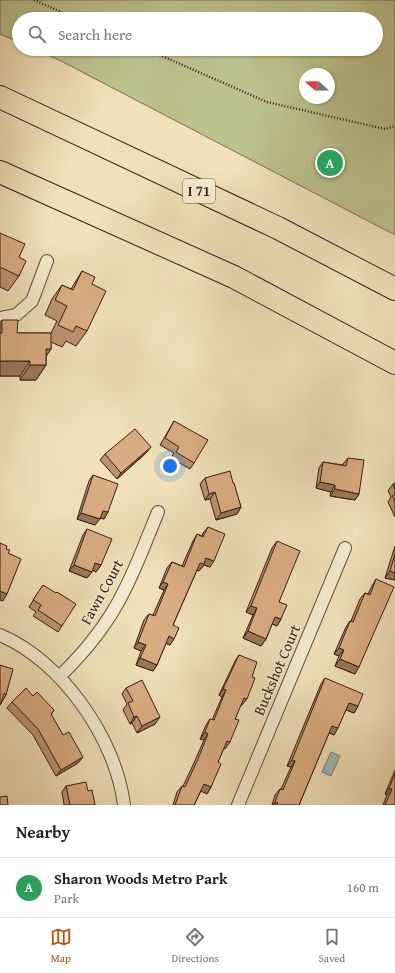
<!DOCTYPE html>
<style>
body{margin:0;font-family:"Gentium Book Plus",serif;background:#f2f2f2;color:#222}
.compass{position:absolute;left:299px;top:68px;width:36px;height:36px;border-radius:50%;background:#fff;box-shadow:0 1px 3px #0004;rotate:290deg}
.you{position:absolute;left:170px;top:466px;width:14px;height:14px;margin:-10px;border:3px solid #fff;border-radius:50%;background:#1a73e8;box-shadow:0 0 0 6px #1a73e833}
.badge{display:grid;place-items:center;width:26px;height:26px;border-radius:50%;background:#b45309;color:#fff;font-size:13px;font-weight:700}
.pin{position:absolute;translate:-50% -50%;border:2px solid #fff;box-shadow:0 1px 4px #0006}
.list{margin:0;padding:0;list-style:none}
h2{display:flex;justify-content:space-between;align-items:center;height:52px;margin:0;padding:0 16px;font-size:17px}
h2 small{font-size:13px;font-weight:400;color:#767676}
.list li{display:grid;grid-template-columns:26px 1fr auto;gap:12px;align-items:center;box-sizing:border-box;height:60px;padding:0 16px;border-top:1px solid #e0e0e0}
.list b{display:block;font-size:15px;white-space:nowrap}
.list p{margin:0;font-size:13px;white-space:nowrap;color:#767676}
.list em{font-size:13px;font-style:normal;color:#767676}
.icon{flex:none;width:22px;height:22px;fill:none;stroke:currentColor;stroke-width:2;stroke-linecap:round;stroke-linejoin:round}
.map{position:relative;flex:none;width:395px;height:805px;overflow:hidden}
.search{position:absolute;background:#fff;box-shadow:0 1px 3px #0004;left:12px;right:12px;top:12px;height:44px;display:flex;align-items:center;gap:10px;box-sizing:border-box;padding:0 14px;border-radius:22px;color:#767676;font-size:15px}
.sheet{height:112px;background:#fff}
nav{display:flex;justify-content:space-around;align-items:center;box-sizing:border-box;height:56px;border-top:1px solid #e0e0e0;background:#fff;font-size:11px;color:#767676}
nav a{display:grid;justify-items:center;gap:2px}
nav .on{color:#b45309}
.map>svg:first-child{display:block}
.green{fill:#bcc28d;stroke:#787050;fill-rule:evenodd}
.water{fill:#9dbbb7;stroke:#737d76}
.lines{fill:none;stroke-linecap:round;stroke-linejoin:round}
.minor-casing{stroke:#644f3d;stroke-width:14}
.motorway-casing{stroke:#351f14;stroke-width:24}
.path{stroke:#351f14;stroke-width:2.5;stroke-dasharray:1 2;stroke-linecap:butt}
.minor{stroke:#f6ebd1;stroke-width:12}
.motorway{stroke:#f1e0b8;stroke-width:22}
.wall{fill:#bb946f;stroke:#351f14}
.shaded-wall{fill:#99785a;stroke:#351f14}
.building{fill:#daac81;stroke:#351f14}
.labels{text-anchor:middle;stroke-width:3;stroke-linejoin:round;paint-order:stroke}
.shield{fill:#f6ebd1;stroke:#6f5c4d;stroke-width:1}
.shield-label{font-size:14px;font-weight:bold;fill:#351f14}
.street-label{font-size:15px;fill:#351f14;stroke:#f6ebd1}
</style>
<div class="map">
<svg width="395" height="805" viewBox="0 0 395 805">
<rect width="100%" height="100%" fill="#f1e0b8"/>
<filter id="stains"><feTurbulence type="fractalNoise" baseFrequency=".005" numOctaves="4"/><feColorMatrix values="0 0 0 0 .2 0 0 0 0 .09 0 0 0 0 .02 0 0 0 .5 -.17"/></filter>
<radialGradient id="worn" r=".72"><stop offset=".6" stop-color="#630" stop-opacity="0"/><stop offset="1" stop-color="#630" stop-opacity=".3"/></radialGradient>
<!-- green -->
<path class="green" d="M0 0H395V235L61 61 34 49H376V19H19V42L0 34ZM305 74H329V98H305Z"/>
<!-- water -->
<path class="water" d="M331 752 340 756 331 776 322 772Z"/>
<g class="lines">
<defs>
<path id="minor" d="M0 318 16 315 32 301 47 261
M0 635C62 661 116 739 124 805
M59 677C85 652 108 624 124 591 137 566 147 538 158 512
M238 805 345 548"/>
<path id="motorway" d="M0 97 278 228 395 289
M0 172 234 277 395 363"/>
</defs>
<!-- minor casing -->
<use href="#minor" class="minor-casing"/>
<!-- motorway casing -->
<use href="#motorway" class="motorway-casing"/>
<!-- path -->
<path class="path" d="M34 0 77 19
M146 49 267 102 385 129 395 126"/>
<!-- minor -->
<use href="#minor" class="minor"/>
<!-- motorway -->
<use href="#motorway" class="motorway"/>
</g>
<!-- wall -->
<path class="wall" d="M0 233 19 257V276L8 291 0 287Z
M82 271 92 284 87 331 76 346 66 341 62 347 51 342V349L46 355V365L36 380H20V376H0V322L2 320 17 333H51L57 321 45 315 52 299 62 285 71 289Z
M174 421 194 463 190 469 171 458 174 453 160 445 170 428Z
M146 453 117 479 100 460 105 454Z
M348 458 359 494 355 500 330 496 331 492 316 488 319 468 323 462 343 465V464Z
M93 475 108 512 104 519 100 518 95 525 77 519 89 481Z
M205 478 233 483 241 507 237 514 216 520 210 499 205 500 200 484Z
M395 483V517L388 502 391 497 388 491 393 484Z
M208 527 210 567 204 565 199 571 197 570 173 625 170 645 166 643 157 665 153 671 136 665 141 651 134 648 144 620 149 614 153 615 164 590 159 588 167 568 172 562 182 566 193 541 197 534 202 536 203 533Z
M87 529 101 565 96 572 92 570 87 578 69 571 83 535Z
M277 541 279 602 281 619 277 626 272 624 266 639 261 646 243 638 253 615 246 612 272 548Z
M395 546V580L385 578Z
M376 579 355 674 335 666 339 656 334 654 346 627 350 621H351L360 599 365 593 368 594 372 586Z
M43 585 62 626 58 632 33 616 36 612 29 607Z
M239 655 242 705H241L235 719 225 749 224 748 218 762 211 787 207 794 201 791 194 805H173L177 792 182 786H183L193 765 204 740 200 739 206 725 210 719 212 720 222 697 219 695 235 661Z
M0 665 6 695 0 705Z
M325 678 358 706 354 713 346 710 334 735 329 733 299 805H272L275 795 280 789H281L291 767 287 766 321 684Z
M126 688 155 724 137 733 132 723 130 724 123 710 127 704 122 694Z
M33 696 54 710 51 715 78 763 56 776 33 735 7 708 12 702Z
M395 770V805H383L387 795 385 794Z
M66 786 88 791 95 805H64L62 792Z"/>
<!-- shaded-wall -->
<path class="shaded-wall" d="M46 349H51L41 364Z
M0 361H30L20 376H0Z
M30 365H46L36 380H20Z
M151 447 146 453 117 479 121 473Z
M320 482 335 485 331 492 316 488Z
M335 489 359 494 355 500 330 496Z
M215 492 210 499 205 500 209 494Z
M241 507 237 514 216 520 221 513Z
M103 511 108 512 104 519 98 517Z
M81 513 100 519 95 525 77 519Z
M206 558 214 561 210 567 204 565 199 571 195 569 200 563Z
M95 563 101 565 96 572 91 569Z
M74 565 92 572 87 578 69 571Z
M390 571 395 573V580L385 578Z
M163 582 168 584 164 590 159 588Z
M0 591 7 594 3 601 0 600Z
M251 606 257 608 253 615 246 612Z
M275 617 281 619 277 626 271 623Z
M248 631 266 639 261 646 243 638Z
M169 636 174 639 170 645 164 643Z
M138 642 146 645 141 651 134 648Z
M339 648 344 650 339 656 334 654Z
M140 658 157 665 153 671 136 665Z
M340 659 359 667 355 674 335 666Z
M223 689 226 690 222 697 219 695Z
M244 698 247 699 242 705 239 704Z
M349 703 358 706 354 713 344 709Z
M137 716 132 723 130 724 134 717Z
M160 717 155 724 137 733 142 726Z
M332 726 338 728 334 735 328 732Z
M205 732 208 734 204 740 200 739Z
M227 741 230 742 225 749 222 748Z
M83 757 78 763 56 776 61 770Z
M292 760 295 761 291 767 287 766Z
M204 784 211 787 207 794 199 790Z
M389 788 392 789 387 795 385 794Z
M275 802 278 803 276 805H272Z"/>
<!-- building -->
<path class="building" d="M0 233 25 244 19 257 26 261 19 276 0 267Z
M82 271 95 277 92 284 106 291 87 331 76 326 73 332 58 325 67 306 55 300 62 285 73 290Z
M2 320H18L17 333H51V349H46V365H30V361H0V333H2Z
M174 421 208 440 194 463 176 452 179 447 165 438Z
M135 429 151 447 121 473 105 454Z
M348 458 364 460 359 494 335 489V485L320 482 323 462 346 466Z
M230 471 233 483H234L241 507 221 513 215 492 209 494 205 478Z
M93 475 118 484 108 512 103 511 100 519 81 513Z
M395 483V490L393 484Z
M395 494V501L392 496Z
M208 527 225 534 214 561 206 558 204 564 200 563 173 625 179 628 174 639 169 636 157 665 140 658 146 645 138 642 149 614 155 616 168 584 163 582 172 562 184 567 197 534 203 537Z
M87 529 112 539 101 565 95 563 92 572 74 565Z
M277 541 300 551 279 602 287 605 281 619 275 617 266 639 248 631 257 608 251 606Z
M0 543 7 546 6 549 10 550 8 553 21 559 7 594 0 591Z
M395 554V573L390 571Z
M376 579 394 587 359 667 340 659 344 650 339 648 350 621 353 622 365 593 370 595Z
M43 585 56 593 57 592 76 604 62 626 38 610 41 605 33 600Z
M239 655 257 662 252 677 255 678 247 699 244 698 235 719 239 720 230 742 227 741 218 762 221 764 211 787 204 784 194 805H175L182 786 185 787 198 759 208 734 205 732 210 719 214 720 226 690 223 689Z
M0 665 13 669 6 695 4 693 1 704 0 703Z
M325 678 363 694 358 706 349 703 338 728 332 726 299 805H276L278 803 275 802 280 789 283 790 295 761 292 760Z
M142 680 160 717 142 726 137 716 134 717 128 703 133 701 126 688Z
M26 688 33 696 37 692 54 710 51 714 63 735 69 732 83 757 61 770 38 729 12 702Z
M395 774V805H385L392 789 389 788Z
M86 782 88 791 92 790 95 805H70L66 786Z
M7 796 8 805H0V797Z"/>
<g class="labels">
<!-- shield labels -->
<rect class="shield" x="183" y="179" width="32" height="24" rx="3"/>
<g class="shield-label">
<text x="199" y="196">I 71</text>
</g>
<!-- street labels -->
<g class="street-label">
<text transform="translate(102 592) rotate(-61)" y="5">Fawn Court</text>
<text transform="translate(277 670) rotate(-67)" y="5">Buckshot Court</text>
</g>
</g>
<rect width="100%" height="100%" filter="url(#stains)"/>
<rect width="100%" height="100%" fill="url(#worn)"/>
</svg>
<svg class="compass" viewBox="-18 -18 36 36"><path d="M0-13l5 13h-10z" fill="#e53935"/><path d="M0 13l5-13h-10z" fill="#767676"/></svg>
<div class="you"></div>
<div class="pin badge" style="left:330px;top:163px;background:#2e9e5b">A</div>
<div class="search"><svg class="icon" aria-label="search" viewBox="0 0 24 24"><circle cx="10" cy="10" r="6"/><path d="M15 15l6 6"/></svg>Search here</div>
</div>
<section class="sheet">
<h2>Nearby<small></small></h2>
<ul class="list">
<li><span class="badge" style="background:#2e9e5b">A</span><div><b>Sharon Woods Metro Park</b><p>Park</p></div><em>160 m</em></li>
</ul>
</section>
<nav>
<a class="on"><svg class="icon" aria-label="map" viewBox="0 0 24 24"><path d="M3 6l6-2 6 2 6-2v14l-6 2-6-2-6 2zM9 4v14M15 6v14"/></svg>Map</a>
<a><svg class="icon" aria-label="directions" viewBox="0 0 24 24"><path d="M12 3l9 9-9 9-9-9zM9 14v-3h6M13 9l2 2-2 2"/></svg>Directions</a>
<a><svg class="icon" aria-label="saved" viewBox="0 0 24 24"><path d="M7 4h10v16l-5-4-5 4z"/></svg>Saved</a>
</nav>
